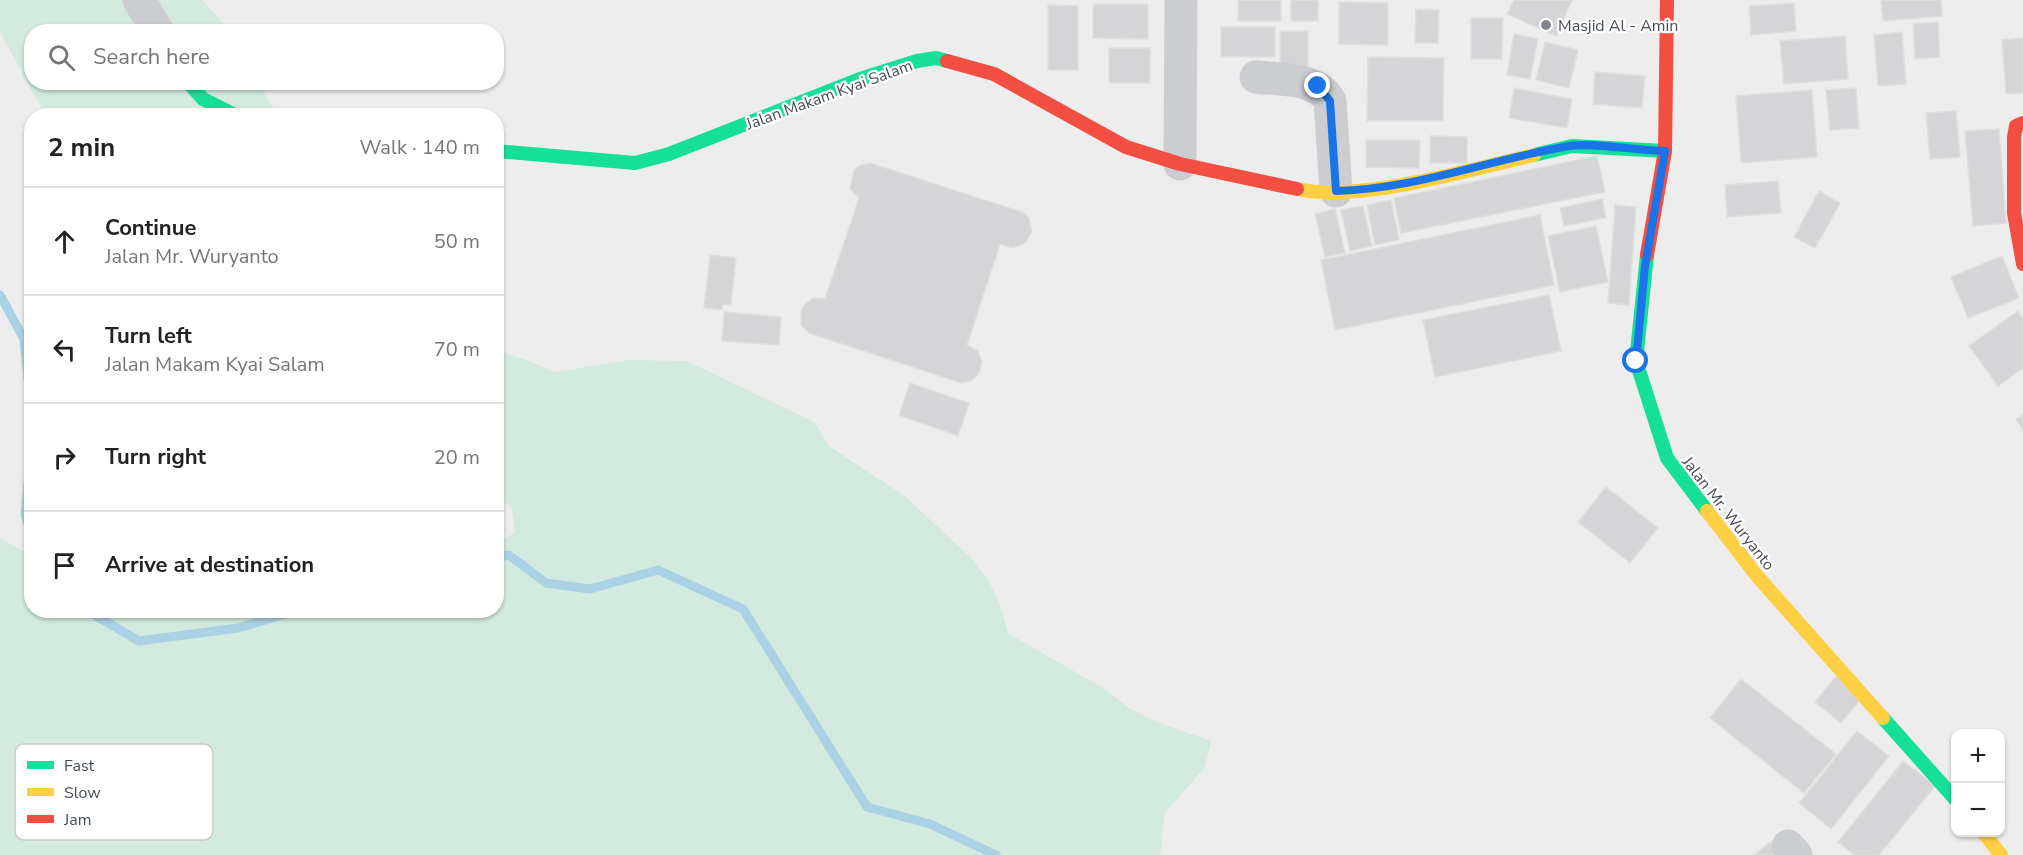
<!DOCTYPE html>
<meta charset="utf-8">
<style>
body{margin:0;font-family:"Nunito Sans",sans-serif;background:#f2f2f2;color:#222}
.controls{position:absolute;right:18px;bottom:18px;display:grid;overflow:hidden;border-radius:12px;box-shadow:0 2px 4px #0004}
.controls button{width:54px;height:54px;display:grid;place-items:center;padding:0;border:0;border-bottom:2px solid #e0e0e0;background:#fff;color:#222;font:30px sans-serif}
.stop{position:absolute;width:18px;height:18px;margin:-14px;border:4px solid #1a73e8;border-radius:50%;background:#fff}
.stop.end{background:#1a73e8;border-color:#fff;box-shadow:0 2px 6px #0008}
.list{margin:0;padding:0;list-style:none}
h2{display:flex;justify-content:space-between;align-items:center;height:78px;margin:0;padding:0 24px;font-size:26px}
h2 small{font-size:20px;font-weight:400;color:#767676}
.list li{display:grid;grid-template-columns:39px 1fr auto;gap:18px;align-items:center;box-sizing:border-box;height:108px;padding:0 24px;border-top:2px solid #e0e0e0}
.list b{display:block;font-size:22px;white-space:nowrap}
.list p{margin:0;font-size:20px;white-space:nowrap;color:#767676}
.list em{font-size:20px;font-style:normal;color:#767676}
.icon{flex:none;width:33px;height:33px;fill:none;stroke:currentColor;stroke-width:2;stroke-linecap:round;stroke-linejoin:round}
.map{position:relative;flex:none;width:2023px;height:855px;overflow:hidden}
.search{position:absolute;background:#fff;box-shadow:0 2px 4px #0004;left:24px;top:24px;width:480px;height:66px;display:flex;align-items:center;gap:15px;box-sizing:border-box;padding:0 21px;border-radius:24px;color:#767676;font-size:22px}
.panel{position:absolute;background:#fff;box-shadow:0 2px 4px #0004;left:24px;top:108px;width:480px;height:510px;border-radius:24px}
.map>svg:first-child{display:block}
.green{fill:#d3ebdf}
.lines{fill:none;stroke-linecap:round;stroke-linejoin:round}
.stream{stroke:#abd1e5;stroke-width:9}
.building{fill:#d5d5d7;stroke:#dfdfe0;stroke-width:1.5}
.street{stroke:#cbcdd0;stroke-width:33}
.fast{stroke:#16e098;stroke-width:14}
.slow{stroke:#ffcf43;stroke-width:14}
.jam{stroke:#f24e42;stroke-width:14}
.route{stroke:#1a73e8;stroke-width:8}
.poi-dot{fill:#81858c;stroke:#fff;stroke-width:2}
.labels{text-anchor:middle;stroke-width:4.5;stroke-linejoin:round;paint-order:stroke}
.poi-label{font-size:16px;fill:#464d57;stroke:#fff;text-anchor:start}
.street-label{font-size:16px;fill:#464d57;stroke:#fff}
.key{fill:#fff;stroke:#c8cacd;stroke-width:1.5}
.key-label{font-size:16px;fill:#464d57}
</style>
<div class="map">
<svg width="2023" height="855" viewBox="0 0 2023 855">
<rect width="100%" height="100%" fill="#eeeded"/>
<!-- green -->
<path class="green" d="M0 0H202L219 18 227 31 32 32V82L258 83 278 115H45L0 32Z
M497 351 527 360 554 372 629 360 687 361 814 422 829 446 906 497 971 558 988 579 1000 604 1008 633 1108 691 1129 708 1154 721 1211 741 1205 767 1165 813 1160 855H0V538L31 555 32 610H496L497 544 515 532 511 506 497 499Z"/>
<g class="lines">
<!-- stream -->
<path class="stream" d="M0 295 24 339 32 417
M32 442 25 515 32 537
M496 558 509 555 546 583 590 589 658 570 743 609 867 807 930 824 996 855
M86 610 139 641 238 628 299 610"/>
</g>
<!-- building -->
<path class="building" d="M1238 0H1281V21H1238Z
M1291 0H1318V21H1291Z
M1514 0H1572L1556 36 1507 14Z
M1881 0H1941L1942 16 1883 21Z
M1339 2 1388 3V45L1339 44Z
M1794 3 1796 31 1751 35 1749 6Z
M1093 4H1148V39L1093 38Z
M1048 5 1078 6V70H1048Z
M1416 9 1439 10 1438 43H1415Z
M1471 18H1503L1502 59H1471Z
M1938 22 1940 57 1915 59 1913 24Z
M1221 27H1275V57H1221Z
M1280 31H1308V67H1280Z
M1902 32 1906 84 1878 86 1874 35Z
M1514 34 1538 39 1530 79 1507 75Z
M1845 36 1848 79 1784 84 1780 41Z
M2023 38V93L2006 94 2002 40Z
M1545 42 1578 50 1569 88 1536 80Z
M1109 48H1150V83H1109Z
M1368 57 1444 58 1443 121H1367Z
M1595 72 1645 76 1642 108 1593 104Z
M1514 88 1572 99 1567 128 1509 118Z
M1856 88 1859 128 1830 130 1826 90Z
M1812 90 1817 157 1741 163 1736 96Z
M1956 111 1960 157 1930 159 1926 113Z
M1999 129 2006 223 1973 226 1965 131Z
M1430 136 1467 137V163H1430Z
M1366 140H1420L1419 168 1366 167Z
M1597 156 1605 192 1401 233 1394 198Z
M870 163 1022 212 1029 218 1032 232 1024 244 1011 248 1000 244 967 345 978 351 982 362 978 375 971 381 961 383 809 333 801 325V311L805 304 814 298 825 299 859 198 850 189 854 170 861 165Z
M1778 181 1781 213 1727 217 1725 185Z
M1819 191 1840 203 1815 248 1794 237Z
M1602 199 1606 218 1564 226 1560 208Z
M1391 200 1399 240 1375 245 1367 205Z
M1615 205 1636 207 1629 305 1608 303Z
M1363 206 1372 246 1350 251 1341 210Z
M1335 209 1345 253 1325 257 1315 214Z
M1540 215 1554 285 1335 330 1321 260Z
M1596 226 1608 282 1560 292 1548 236Z
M710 255 736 258 731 305 723 304 722 310 704 308Z
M2002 256 2019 298 1968 318 1951 277Z
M1549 295 1561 351 1435 377 1423 320Z
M2018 311 2023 319V368L1998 386 1969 346Z
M724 312 781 317 779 345 722 341Z
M910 383 969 403 958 436 899 415Z
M2023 415V431L2016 419Z
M1606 487 1658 528 1630 563 1578 522Z
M1836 676 1863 696 1841 723 1815 702Z
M1741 679 1836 754 1804 793 1710 718Z
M1857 731 1889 756 1831 829 1799 803Z
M1903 761 1935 786 1879 855H1855L1838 842Z
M1770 842 1781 855H1754Z"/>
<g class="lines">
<!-- street -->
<path class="street" d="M139 0 158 32
M1256 77C1281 80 1316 77 1330 101L1336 191
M1180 164 1181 0
M1788 846 1796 855"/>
<!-- fast -->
<path class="fast" d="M188 82 203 99 237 116
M496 151 635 163 669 154 860 79 917 61 936 58 947 61
M1534 155 1572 146 1665 151
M1647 255 1636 361 1667 458 1707 511
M1883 718 1956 800"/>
<!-- slow -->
<path class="slow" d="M1297 189C1359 203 1471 169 1534 155
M1707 511 1757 576 1883 718
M1983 832 2001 855"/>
<!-- jam -->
<path class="jam" d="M947 61 994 74 1126 147 1180 164 1297 189
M2023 123 2016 126 2014 137V213L2023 264
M1647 255 1665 151 1667 0"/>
</g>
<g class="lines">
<!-- route -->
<path class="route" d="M1318 86 1330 101 1336 191C1416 189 1491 159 1569 146 1595 142 1637 151 1665 151L1645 266 1636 361"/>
</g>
<!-- markers -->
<circle class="poi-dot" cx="1546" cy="25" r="6"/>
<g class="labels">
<!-- poi labels -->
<g class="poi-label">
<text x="1558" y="31">Masjid Al - Amin</text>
</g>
<!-- street labels -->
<g class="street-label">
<text transform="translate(829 94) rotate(-20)" y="6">Jalan Makam Kyai Salam</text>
<text transform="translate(1729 513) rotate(52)" y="6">Jalan Mr. Wuryanto</text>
</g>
</g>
<!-- legend -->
<rect x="15" y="744" width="198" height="96" rx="9" class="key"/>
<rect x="27" y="761" width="27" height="8" fill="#16e098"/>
<rect x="27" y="788" width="27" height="8" fill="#ffcf43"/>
<rect x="27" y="815" width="27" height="8" fill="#f24e42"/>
<g class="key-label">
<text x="64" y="771">Fast</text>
<text x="64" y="798">Slow</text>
<text x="64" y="825">Jam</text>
</g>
</svg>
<div class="controls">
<button>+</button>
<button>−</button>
</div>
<div class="stop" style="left:1636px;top:361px"></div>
<div class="stop end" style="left:1318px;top:86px"></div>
<div class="search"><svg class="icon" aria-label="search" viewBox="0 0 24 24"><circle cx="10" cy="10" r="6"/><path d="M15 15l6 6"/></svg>Search here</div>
<section class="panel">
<h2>2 min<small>Walk · 140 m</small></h2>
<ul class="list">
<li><svg class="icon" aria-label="ahead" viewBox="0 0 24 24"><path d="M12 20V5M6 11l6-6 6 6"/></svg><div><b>Continue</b><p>Jalan Mr. Wuryanto</p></div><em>50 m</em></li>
<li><svg class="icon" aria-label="left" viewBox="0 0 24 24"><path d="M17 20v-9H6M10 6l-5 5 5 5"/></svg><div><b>Turn left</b><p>Jalan Makam Kyai Salam</p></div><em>70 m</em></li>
<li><svg class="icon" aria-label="right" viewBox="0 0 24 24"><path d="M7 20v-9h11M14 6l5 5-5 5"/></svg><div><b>Turn right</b></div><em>20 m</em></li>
<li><svg class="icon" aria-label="arrive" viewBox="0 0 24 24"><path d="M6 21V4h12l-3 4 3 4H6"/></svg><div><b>Arrive at destination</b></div></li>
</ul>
</section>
</div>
